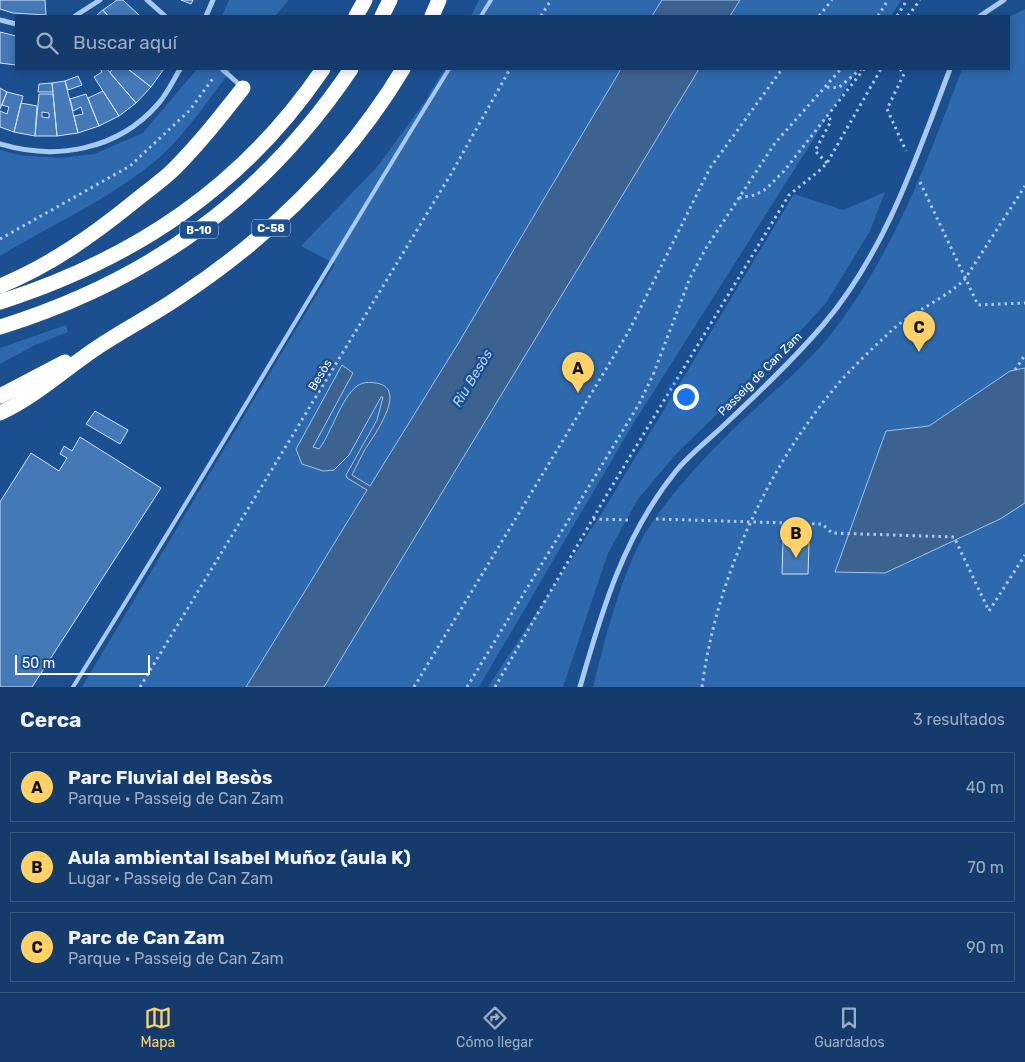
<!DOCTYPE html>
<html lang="es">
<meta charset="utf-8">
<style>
body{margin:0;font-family:Rubik,sans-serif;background:#1d4271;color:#f1f3f6}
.scale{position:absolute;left:15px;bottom:12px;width:135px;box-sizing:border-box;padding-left:5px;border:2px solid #fff;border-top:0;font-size:14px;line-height:18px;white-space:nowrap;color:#fff;-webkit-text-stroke:4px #1b4f8f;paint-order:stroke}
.you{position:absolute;left:685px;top:396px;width:18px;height:18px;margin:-12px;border:4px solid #fff;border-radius:50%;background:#1a73e8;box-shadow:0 0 0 8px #1a73e833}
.badge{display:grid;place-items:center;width:32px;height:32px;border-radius:50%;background:#ffd166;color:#111;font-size:16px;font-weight:700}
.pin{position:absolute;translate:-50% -41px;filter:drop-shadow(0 1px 2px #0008)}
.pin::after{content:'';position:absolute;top:26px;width:18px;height:15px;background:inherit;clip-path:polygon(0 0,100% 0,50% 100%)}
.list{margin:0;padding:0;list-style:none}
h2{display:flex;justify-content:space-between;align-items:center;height:65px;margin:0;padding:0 20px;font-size:21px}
h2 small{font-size:16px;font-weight:400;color:#9dadc1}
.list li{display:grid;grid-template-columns:32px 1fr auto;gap:15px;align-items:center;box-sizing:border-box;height:70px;margin:0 10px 10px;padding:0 10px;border:1px solid #33557e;border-radius:0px}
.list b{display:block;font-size:19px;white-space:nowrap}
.list p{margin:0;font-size:16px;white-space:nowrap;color:#9dadc1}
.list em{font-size:16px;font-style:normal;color:#9dadc1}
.icon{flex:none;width:28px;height:28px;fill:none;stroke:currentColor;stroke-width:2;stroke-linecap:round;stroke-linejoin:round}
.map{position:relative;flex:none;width:1025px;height:687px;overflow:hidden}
.search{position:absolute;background:#143b6b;box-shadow:0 2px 8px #0003;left:15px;right:15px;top:15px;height:55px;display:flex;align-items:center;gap:12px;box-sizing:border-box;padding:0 18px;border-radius:0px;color:#9dadc1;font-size:19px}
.sheet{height:305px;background:#143b6b}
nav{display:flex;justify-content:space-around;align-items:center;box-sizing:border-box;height:70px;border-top:1px solid #33557e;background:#143b6b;font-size:14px;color:#9dadc1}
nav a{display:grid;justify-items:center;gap:2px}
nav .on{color:#ffd166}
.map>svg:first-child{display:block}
.green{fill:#2e69ad}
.water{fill:#3c6290;stroke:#9cc4f0}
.building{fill:#4478b7;stroke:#cfe3fa;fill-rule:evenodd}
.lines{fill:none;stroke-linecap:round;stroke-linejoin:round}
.path{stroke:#a9c9ee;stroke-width:3;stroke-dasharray:2.5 4;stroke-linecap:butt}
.lane{stroke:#a9c9ee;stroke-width:4}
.street{stroke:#a9c9ee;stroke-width:5}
.highway{stroke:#fff;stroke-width:15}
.labels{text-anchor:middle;stroke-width:5;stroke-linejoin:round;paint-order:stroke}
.shield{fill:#1b4f8f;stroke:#bbcadd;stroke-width:1}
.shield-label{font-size:11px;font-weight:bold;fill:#fff}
.street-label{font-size:12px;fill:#fff;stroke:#1b4f8f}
.water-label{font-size:14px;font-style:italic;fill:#b5d3f5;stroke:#1b4f8f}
</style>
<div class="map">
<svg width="1025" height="687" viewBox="0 0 1025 687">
<rect width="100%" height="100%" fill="#1b4f8f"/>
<!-- green -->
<path class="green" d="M229 0H289L275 16H222Z
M479 0H662L652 16H471Z
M740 0H901L891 16H730Z
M1025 9V687H593C604 643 615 599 633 557 652 512 705 456 741 422 771 393 810 363 835 329 896 248 927 162 962 69H1009V17Z
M197 69H232C209 98 190 129 162 155 115 197 54 223 0 256V150L19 155 60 158 94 154 143 133Z
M444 69H621L459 342 246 687H82L335 264 301 246 378 166 426 100Z
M699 69H858L633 424 479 687H324Z
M885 192 870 231 826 303 784 349 676 454 638 499 608 553 563 687H488L603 511 794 194 843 210Z
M66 325 68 332 35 345 0 364V348Z"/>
<!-- water -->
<path class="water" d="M662 0H740L730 16H652Z
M621 69H699L324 687H246L367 490 347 478 346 475 377 420 383 397H381L349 455 334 470 323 471 302 464 296 449 342 365 353 373 313 447 319 449C332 432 341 398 357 386 363 382 369 382 376 383 410 388 372 438 364 451 360 459 356 467 352 475L370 486 459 342Z
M1025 368V503L1000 519 885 573 835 572 886 431 929 426 1010 371Z"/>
<!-- building -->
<path class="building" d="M0 0H45L46 15 13 13 0 9Z
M117 0H123L140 16H108L103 10Z
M181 0H193L191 4Z
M103 10 108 16H96L98 14Z
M0 32 16 36V65L0 63Z
M100 69H107L136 103 119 116 94 77 102 72Z
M112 69H128L151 87 136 103 110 73Z
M128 69H162L163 70 151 87Z
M78 76 82 85 68 90 65 81Z
M65 81 78 133 57 136 52 83Z
M52 83 53 92H38L39 84Z
M0 88 7 92 0 109Z
M103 91 119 116 99 126 88 98Z
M7 92 23 96 14 132 0 127V111L7 114 9 107 2 105Z
M39 94H53L57 136H35ZM42 112 49 113V118L42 117Z
M86 94 99 126 78 133 74 116 83 114 81 107 73 111 70 99Z
M21 103 37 106 35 136 14 132Z
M95 411 128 430 120 444 86 424Z
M80 437 161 488 32 687H0V502L31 453 59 471 67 458 60 454 64 446 72 451Z
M783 542 809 543 808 574H782Z"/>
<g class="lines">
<!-- path -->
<path class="path" d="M541 16 551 0
M819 16 832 0
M878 16 888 0
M897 16 907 0
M908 16 920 0
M900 69 904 74 887 109 906 151
M827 87 838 88 861 69
M827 163 815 151 831 121 828 116
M920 182 978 305 1025 303
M739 198 755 195 766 189 784 171 864 69
M0 239 130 166 190 110 214 77
M1015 370 1025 355
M593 519 630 520
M656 519 822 524 832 533 954 537 989 611 1025 555
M140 687 451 174 510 69
M414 687 629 331 710 168 782 69
M467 687 639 404 653 375 690 278 706 248 775 143 841 69
M495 687 609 491 789 195 819 171 827 163 881 69
M702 687C716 581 765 472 833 390 850 369 872 349 891 331 914 310 944 300 965 279L1025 186"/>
<!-- lane -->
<path class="lane" d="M481 16 491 0
M73 687C201 483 322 274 449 69"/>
<!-- street -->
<path class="street" d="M147 0 165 16
M75 16 100 0
M206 16 213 0
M980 16 1004 0
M0 20 16 24
M222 69 242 87
M0 144C56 161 118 150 158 104 167 94 173 81 180 69
M580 687C602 610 624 535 676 471 689 455 707 441 722 427 757 394 792 361 823 325 886 251 916 158 950 69"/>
<!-- highway -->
<path class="highway" d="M356 16 365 0
M382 16 390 0
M432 16 439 0
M0 286C51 265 93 235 135 201 148 190 162 181 174 169 199 144 221 116 243 88
M0 302C134 259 243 187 323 69
M0 327C149 281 264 198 351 69
M0 396 65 362
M0 413C37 396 67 367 101 345 127 328 156 313 182 295 272 235 347 162 403 69"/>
</g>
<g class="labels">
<!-- shield labels -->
<g class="shield">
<rect x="252" y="219.5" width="38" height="17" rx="4"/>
<rect x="180" y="221.5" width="38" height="17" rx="4"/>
</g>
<g class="shield-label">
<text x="271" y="232">C-58</text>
<text x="199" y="234">B-10</text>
</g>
<!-- street labels -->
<g class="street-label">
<text transform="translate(760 374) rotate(-45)" y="4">Passeig de Can Zam</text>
<text transform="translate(320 375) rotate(-59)" y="4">Besòs</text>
</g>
<!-- water labels -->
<g class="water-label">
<text transform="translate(472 378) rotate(-59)" y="5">Riu Besòs</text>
</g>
</g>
</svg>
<div class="scale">50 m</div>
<div class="you"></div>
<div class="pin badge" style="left:578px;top:393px">A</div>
<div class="pin badge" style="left:796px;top:558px">B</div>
<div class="pin badge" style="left:919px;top:352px">C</div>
<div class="search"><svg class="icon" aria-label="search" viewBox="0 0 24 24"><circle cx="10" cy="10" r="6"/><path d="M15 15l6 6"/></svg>Buscar aquí</div>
</div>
<section class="sheet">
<h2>Cerca<small>3 resultados</small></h2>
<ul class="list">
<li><span class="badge">A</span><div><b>Parc Fluvial del Besòs</b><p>Parque · Passeig de Can Zam</p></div><em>40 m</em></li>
<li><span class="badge">B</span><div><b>Aula ambiental Isabel Muñoz (aula K)</b><p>Lugar · Passeig de Can Zam</p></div><em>70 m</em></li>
<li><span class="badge">C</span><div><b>Parc de Can Zam</b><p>Parque · Passeig de Can Zam</p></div><em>90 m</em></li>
</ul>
</section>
<nav>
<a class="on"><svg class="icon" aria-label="map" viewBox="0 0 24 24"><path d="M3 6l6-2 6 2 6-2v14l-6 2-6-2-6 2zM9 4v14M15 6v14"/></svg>Mapa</a>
<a><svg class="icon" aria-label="directions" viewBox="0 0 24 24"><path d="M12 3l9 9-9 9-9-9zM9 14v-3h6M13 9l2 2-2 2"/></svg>Cómo llegar</a>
<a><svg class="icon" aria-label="saved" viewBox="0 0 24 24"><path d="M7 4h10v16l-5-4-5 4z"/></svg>Guardados</a>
</nav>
